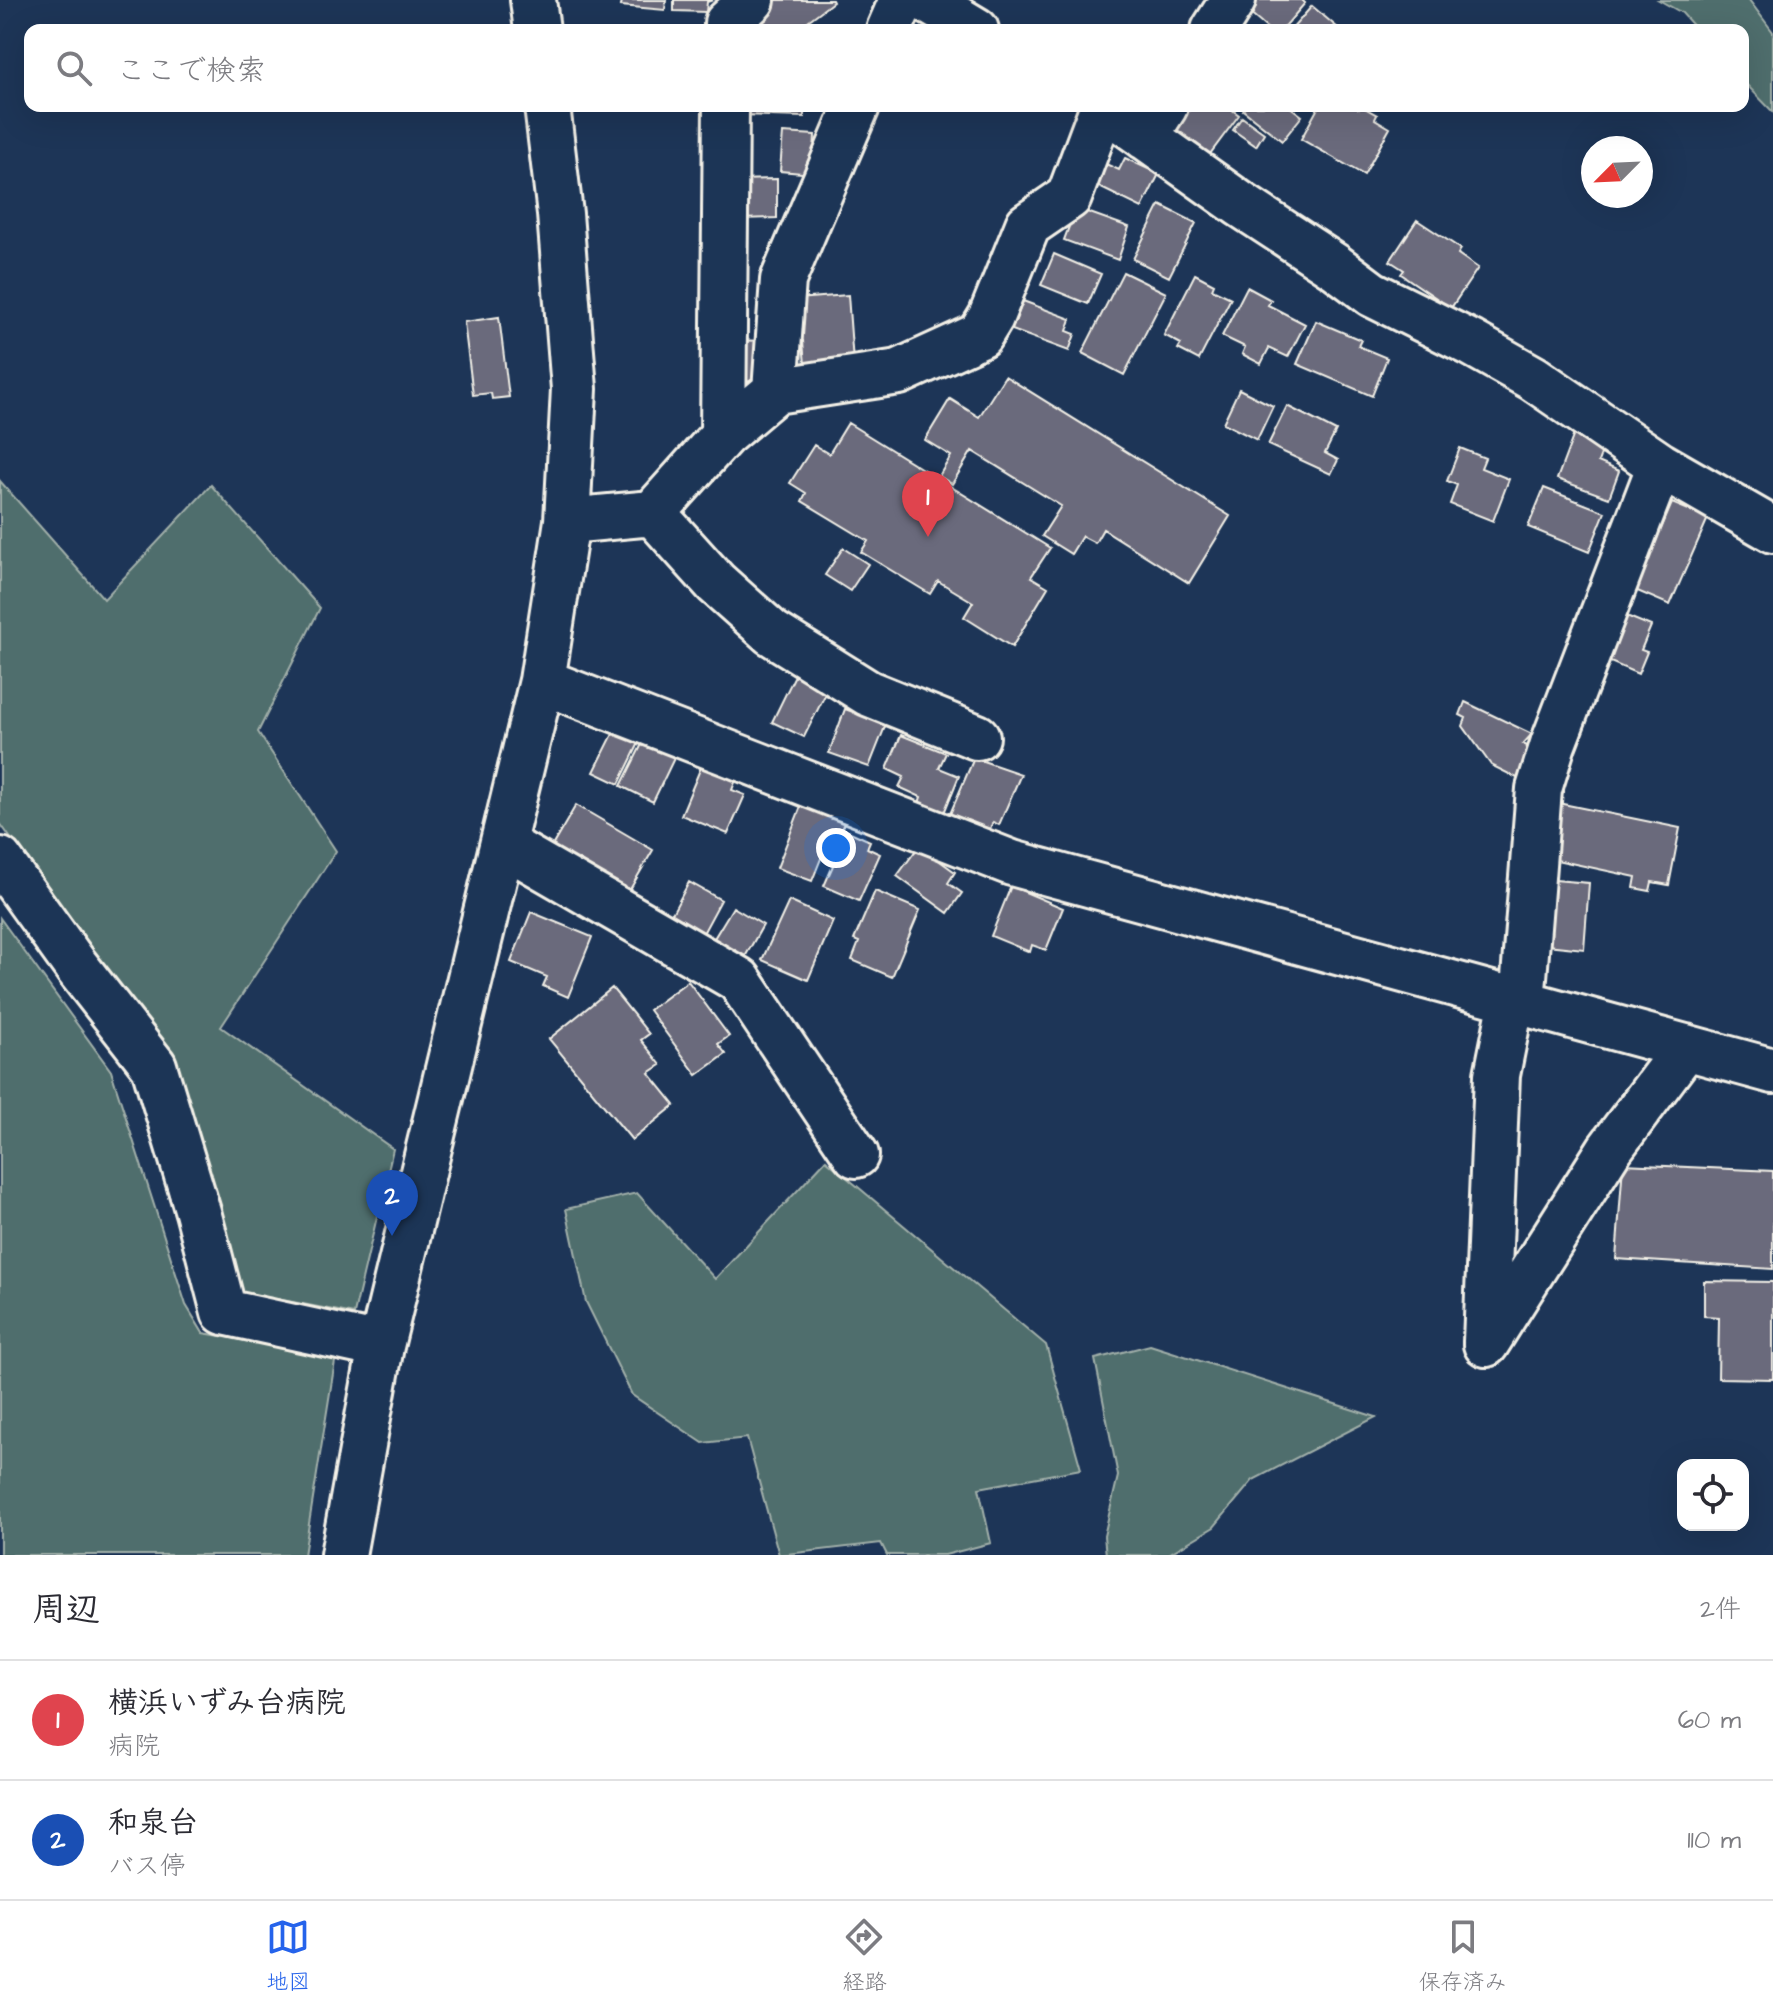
<!DOCTYPE html>
<html lang="ja">
<meta charset="utf-8">
<style>
body{margin:0;font-family:"Architects Daughter","Klee One",sans-serif;background:#f2f2f3;color:#2b2b33}
.controls{position:absolute;right:24px;bottom:24px;display:grid;overflow:hidden;border-radius:16px;box-shadow:0 8px 32px #0002}
.controls button{width:72px;height:72px;display:grid;place-items:center;padding:0;border:0;border-bottom:2px solid #e1e1e2;background:#fff;color:#2b2b33;font:40px sans-serif}
.compass{position:absolute;left:1581px;top:136px;width:72px;height:72px;border-radius:50%;background:#fff;box-shadow:0 8px 32px #0002;rotate:246deg}
.you{position:absolute;left:836px;top:848px;width:28px;height:28px;margin:-20px;border:6px solid #fff;border-radius:50%;background:#1a73e8;box-shadow:0 0 0 12px #1a73e833}
.badge{display:grid;place-items:center;width:52px;height:52px;border-radius:50%;background:#2563eb;color:#fff;font-size:26px;font-weight:700}
.pin{position:absolute;translate:-50% -66px;filter:drop-shadow(0 2px 4px #0008)}
.pin::after{content:'';position:absolute;top:42px;width:28px;height:24px;background:inherit;clip-path:polygon(0 0,100% 0,50% 100%)}
.list{margin:0;padding:0;list-style:none}
h2{display:flex;justify-content:space-between;align-items:center;height:104px;margin:0;padding:0 32px;font-size:34px}
h2 small{font-size:26px;font-weight:400;color:#7c7c81}
.list li{display:grid;grid-template-columns:52px 1fr auto;gap:24px;align-items:center;box-sizing:border-box;height:120px;padding:0 32px;border-top:2px solid #e1e1e2}
.list b{display:block;font-size:30px;white-space:nowrap}
.list p{margin:0;font-size:26px;white-space:nowrap;color:#7c7c81}
.list em{font-size:26px;font-style:normal;color:#7c7c81}
.icon{flex:none;width:44px;height:44px;fill:none;stroke:currentColor;stroke-width:2;stroke-linecap:round;stroke-linejoin:round}
.map{position:relative;flex:none;width:1773px;height:1555px;overflow:hidden}
.search{position:absolute;background:#fff;box-shadow:0 8px 32px #0002;left:24px;right:24px;top:24px;height:88px;display:flex;align-items:center;gap:20px;box-sizing:border-box;padding:0 28px;border-radius:16px;color:#7c7c81;font-size:30px}
.sheet{height:344px;background:#fff}
nav{display:flex;justify-content:space-around;align-items:center;box-sizing:border-box;height:112px;border-top:2px solid #e1e1e2;background:#fff;font-size:22px;color:#7c7c81}
nav a{display:grid;justify-items:center;gap:4px}
nav .on{color:#2563eb}
.map>svg:first-child{display:block}
.green{fill:#506e6d;stroke:#a2b0aa;stroke-width:2}
.building{fill:#6a6a7b;stroke:#f4f1e8;stroke-width:2}
.lines{fill:none;stroke-linecap:round;stroke-linejoin:round}
.minor-casing{stroke:#f4f1e8;stroke-width:50}
.minor{stroke:#1d3557;stroke-width:44}
</style>
<div class="map">
<svg width="1773" height="1555" viewBox="0 0 1773 1555">
<rect width="100%" height="100%" fill="#1d3557"/>
<filter id="ink" filterUnits="userSpaceOnUse"><feTurbulence type="fractalNoise" baseFrequency=".0125" numOctaves="2"/><feDisplacementMap in="SourceGraphic" scale="16" xChannelSelector="R" yChannelSelector="G"/><feConvolveMatrix kernelMatrix="1 2 1 2 8 2 1 2 1" color-interpolation-filters="sRGB"/></filter>
<g filter="url(#ink)">
<!-- green -->
<path class="green" d="M1659 0H1749L1773 32V112L1743 81V30H1697L1682 13Z
M0 481 104 599 211 485 320 608 258 732 336 851 221 1027 393 1149 354 1314 241 1292 118 991 0 823Z
M0 918 111 1071 186 1305 203 1333 336 1355 304 1555H0Z
M826 1160 1046 1345 1081 1469 979 1488 991 1543 945 1555H887L881 1543 779 1555 747 1438 703 1443 632 1395 586 1302 566 1209 637 1193 715 1279Z
M1150 1345 1376 1417 1253 1480 1214 1527 1167 1555H1106L1104 1536 1118 1476 1095 1359Z"/>
<!-- building -->
<path class="building" d="M622 0H666L665 10 621 6Z
M674 0H713L707 2 706 12 674 11Z
M763 0H832L833 2 796 30H745Z
M1258 0H1302L1305 3 1282 30H1269L1248 12Z
M1312 6 1338 28 1336 30H1291Z
M740 106H804V117L740 115Z
M1188 106H1227L1239 115 1207 158 1170 131Z
M1246 106H1289L1302 116 1282 141 1243 110Z
M1319 106H1353L1359 109 1361 106 1377 115 1375 119 1390 128 1364 175 1301 139Z
M1242 117 1264 133 1256 146 1233 130Z
M783 133 815 135 813 174 780 171Z
M1125 158 1159 174 1142 208 1095 185 1106 164 1119 170Z
M777 179V218L739 219 738 180Z
M1160 205 1196 223 1169 277 1133 259Z
M1076 208 1129 227 1118 260 1064 240Z
M1417 220 1461 249 1458 254 1478 268 1451 308 1401 274 1404 270 1390 261Z
M1054 254 1101 274 1088 304 1041 285Z
M1123 272 1166 293 1124 375 1082 353Z
M1195 274 1214 284 1212 289 1231 298 1199 360 1178 349 1181 344 1164 335Z
M1247 287 1271 300 1268 305 1305 324 1288 357 1269 348 1261 364 1242 354 1245 347 1222 336Z
M848 295 853 362 805 365 803 341H799L796 299Z
M1023 301 1071 319 1067 331 1075 334 1069 351 1012 330Z
M499 317 509 397 492 399 491 393 473 395 464 322Z
M1316 321 1361 340 1358 346 1387 358 1372 396 1297 364Z
M733 340 764 341 762 382 731 381Z
M1005 376 1230 516 1189 583 1103 529 1095 543 1082 536 1071 554 1042 536 1061 506 972 451 952 484 939 476 951 456 925 440 950 399 979 417Z
M1239 389 1273 406 1257 440 1223 423Z
M1287 406 1336 431 1325 453 1338 460 1331 474 1268 445Z
M848 423 1050 548 1031 577 1048 587 1012 647 964 617 973 602 938 581 930 594 861 552 868 541 802 501 806 493 790 483 814 445 829 454Z
M1574 434 1604 446 1598 462 1619 471 1609 498 1557 479Z
M1460 448 1485 458 1481 468 1509 479 1493 521 1450 504 1457 485 1447 481Z
M1544 488 1605 512 1589 552 1528 527Z
M1672 503 1708 518 1670 605 1635 590Z
M843 548 868 564 850 591 825 575Z
M1619 613 1651 626 1641 650 1647 652 1638 674 1601 658Z
M795 675 827 691 804 737 772 722Z
M1465 702 1532 734 1523 744 1531 748 1525 757 1534 762 1523 781 1491 765 1463 726 1466 718 1460 715Z
M845 709 886 724 869 767 829 753Z
M617 726 641 739 619 784 594 772Z
M901 735 946 753 939 768 959 776 944 813 919 803 921 797 899 787 904 777 887 769Z
M645 738 676 754 653 802 621 786Z
M974 758 1021 774 999 825 993 822 989 831 950 814Z
M713 761 739 772 732 790 745 795 728 834 681 815 701 767 709 770Z
M803 801 846 818 835 844 828 841 812 881 777 868Z
M1558 803 1680 828 1669 885 1652 882 1650 891 1634 888 1636 877 1547 858Z
M576 805 653 850 625 898 548 853Z
M848 831 870 841 867 848 880 854 859 901 824 886Z
M919 846 955 872 948 883 962 893 948 913 897 876Z
M1543 879 1589 883 1584 949 1537 944Z
M689 882 721 900 700 939 668 921Z
M1011 886 1063 908 1046 950 1032 945 1030 952 991 936Z
M875 891 920 910 892 977 852 960 859 942 854 940Z
M789 901 833 921 808 980 762 960Z
M733 907 763 925 741 964 710 945Z
M531 912 592 937 568 997 543 986 547 977 511 962Z
M688 981 729 1036 718 1044 726 1054 697 1075 649 1010Z
M612 988 649 1034 641 1040 661 1065 649 1073 675 1105 632 1140 549 1039Z
M1623 1164 1773 1171V1269L1616 1259Z
M1704 1281 1773 1282V1379L1718 1378 1719 1317 1704 1316Z"/>
<g class="lines">
<defs>
<path id="minor" d="M533 0 537 30
M926 0 976 30
M727 30V23L752 0
M889 30 902 0
M1214 30 1233 0
M1102 106 1240 204 1336 267 1372 294 1471 343 1533 378 1660 465 1773 530
M1145 137 1165 106
M775 391 783 280 857 106
M723 435 726 106
M653 513 716 583 772 633 868 693 977 737
M567 521 653 513 723 435 775 391 899 372 980 335 991 317 1028 225 1069 197 1103 106
M542 681 1012 863 1773 1071
M503 844 739 980 856 1155
M0 860 76 966 154 1066 198 1212 224 1312 381 1346
M1522 1003 1539 789 1553 744 1660 465
M1486 1342 1497 1075 1512 1000
M1486 1344 1609 1150 1686 1047
M343 1555 381 1346 542 681 567 521 574 389 560 214 547 106"/>
</defs>
<!-- minor casing -->
<use href="#minor" class="minor-casing"/>
<!-- minor -->
<use href="#minor" class="minor"/>
</g>
</g>
</svg>
<div class="controls">
<button><svg class="icon" aria-label="locate" viewBox="0 0 24 24"><circle cx="12" cy="12" r="6"/><path d="M12 2v4M12 18v4M2 12h4M18 12h4"/></svg></button>
</div>
<svg class="compass" viewBox="-18 -18 36 36"><path d="M0-13l5 13h-10z" fill="#e53935"/><path d="M0 13l5-13h-10z" fill="#7c7c81"/></svg>
<div class="you"></div>
<div class="pin badge" style="left:928px;top:537px;background:#e0444e">1</div>
<div class="pin badge" style="left:392px;top:1236px;background:#1a4fb4">2</div>
<div class="search"><svg class="icon" aria-label="search" viewBox="0 0 24 24"><circle cx="10" cy="10" r="6"/><path d="M15 15l6 6"/></svg>ここで検索</div>
</div>
<section class="sheet">
<h2>周辺<small>2件</small></h2>
<ul class="list">
<li><span class="badge" style="background:#e0444e">1</span><div><b>横浜いずみ台病院</b><p>病院</p></div><em>60 m</em></li>
<li><span class="badge" style="background:#1a4fb4">2</span><div><b>和泉台</b><p>バス停</p></div><em>110 m</em></li>
</ul>
</section>
<nav>
<a class="on"><svg class="icon" aria-label="map" viewBox="0 0 24 24"><path d="M3 6l6-2 6 2 6-2v14l-6 2-6-2-6 2zM9 4v14M15 6v14"/></svg>地図</a>
<a><svg class="icon" aria-label="directions" viewBox="0 0 24 24"><path d="M12 3l9 9-9 9-9-9zM9 14v-3h6M13 9l2 2-2 2"/></svg>経路</a>
<a><svg class="icon" aria-label="saved" viewBox="0 0 24 24"><path d="M7 4h10v16l-5-4-5 4z"/></svg>保存済み</a>
</nav>
